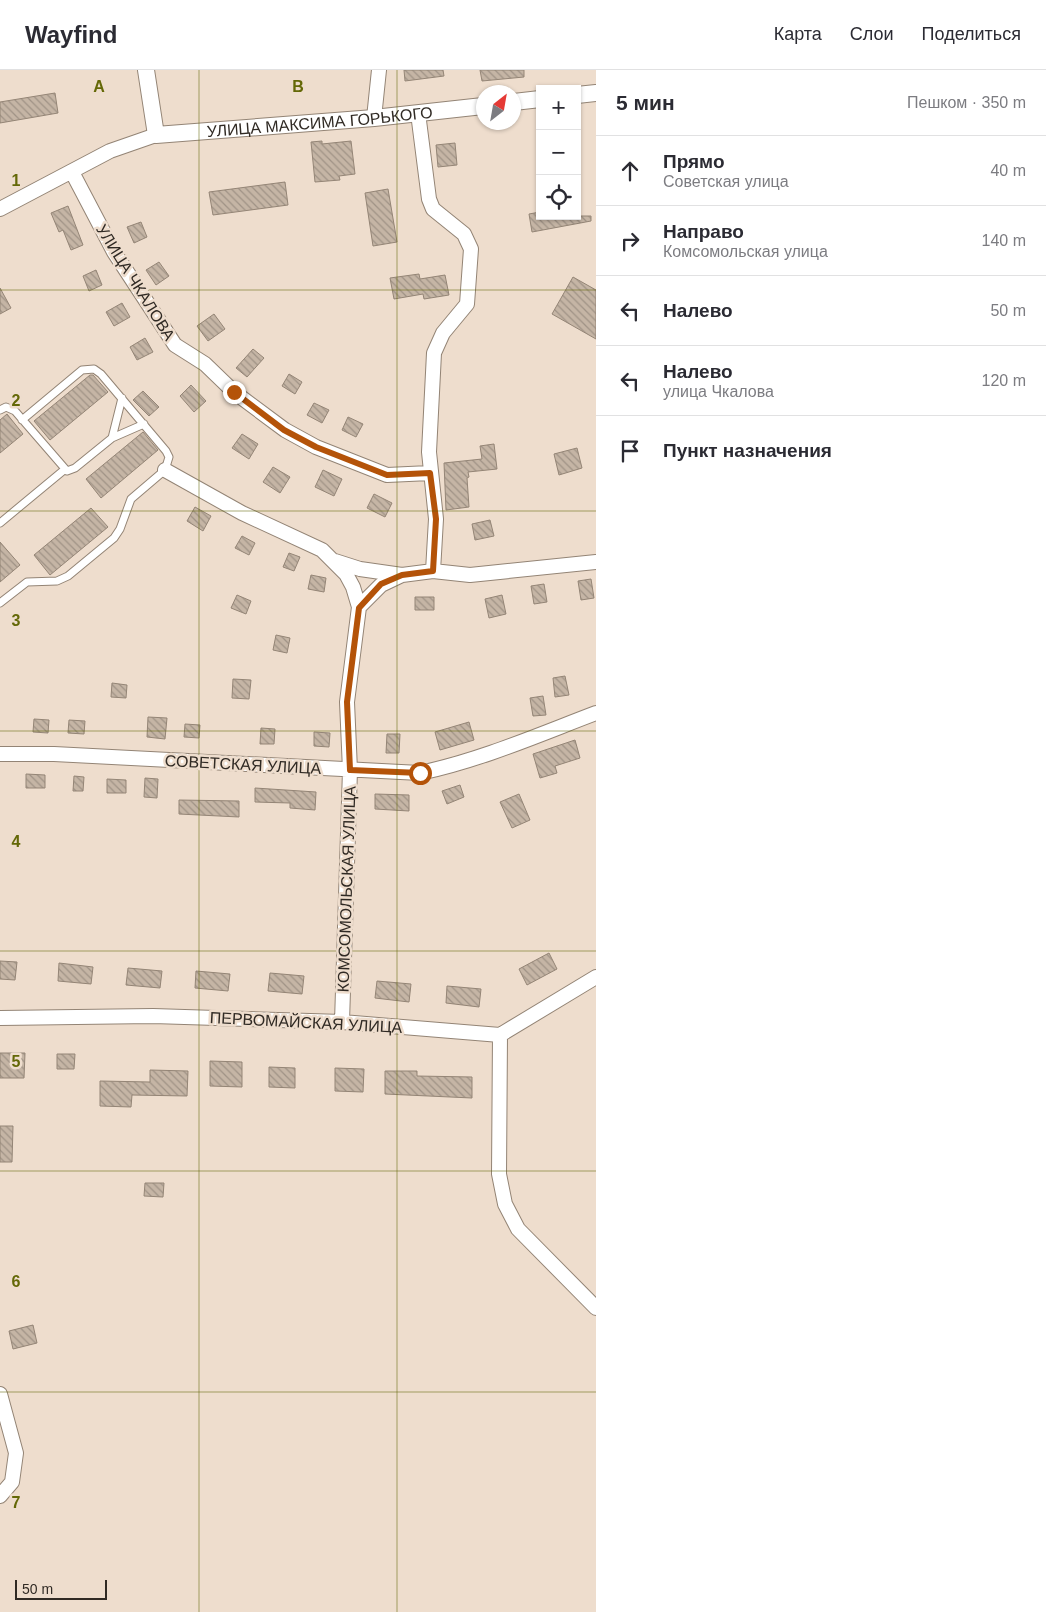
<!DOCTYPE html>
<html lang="ru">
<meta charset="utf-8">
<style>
body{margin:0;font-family:Arial,sans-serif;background:#f2f2f3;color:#2b2b33}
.controls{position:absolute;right:15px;top:15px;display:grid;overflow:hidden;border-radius:0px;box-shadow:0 1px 4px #0004}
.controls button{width:45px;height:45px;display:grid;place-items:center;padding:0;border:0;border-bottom:1px solid #e1e1e2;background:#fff;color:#2b2b33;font:25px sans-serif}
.compass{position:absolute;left:476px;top:15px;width:45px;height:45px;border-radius:50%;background:#fff;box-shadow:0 1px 4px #0004;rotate:31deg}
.scale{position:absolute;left:15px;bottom:12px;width:92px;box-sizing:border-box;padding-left:5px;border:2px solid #302a24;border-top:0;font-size:14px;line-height:18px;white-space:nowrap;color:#302a24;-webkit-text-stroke:4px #eeddcd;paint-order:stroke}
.stop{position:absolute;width:15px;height:15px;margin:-11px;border:4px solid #b45309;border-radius:50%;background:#fff}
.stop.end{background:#b45309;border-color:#fff;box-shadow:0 1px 5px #0008}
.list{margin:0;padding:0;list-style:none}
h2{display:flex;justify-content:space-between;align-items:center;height:65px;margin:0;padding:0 20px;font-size:21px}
h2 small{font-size:16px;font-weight:400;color:#7c7c81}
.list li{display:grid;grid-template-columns:32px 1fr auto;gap:15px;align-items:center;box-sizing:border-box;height:70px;padding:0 20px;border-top:1px solid #e1e1e2}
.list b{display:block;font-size:19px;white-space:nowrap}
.list p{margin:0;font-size:16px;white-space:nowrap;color:#7c7c81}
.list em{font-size:16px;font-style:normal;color:#7c7c81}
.icon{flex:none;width:28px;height:28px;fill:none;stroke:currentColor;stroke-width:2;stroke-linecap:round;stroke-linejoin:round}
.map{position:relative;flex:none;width:596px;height:1542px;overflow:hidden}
header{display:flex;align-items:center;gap:30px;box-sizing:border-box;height:70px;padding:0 25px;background:#fff;border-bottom:1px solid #e1e1e2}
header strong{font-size:24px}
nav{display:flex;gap:28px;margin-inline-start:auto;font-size:18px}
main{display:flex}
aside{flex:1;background:#fff}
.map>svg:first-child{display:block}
.building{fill:url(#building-back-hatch);stroke:#948576}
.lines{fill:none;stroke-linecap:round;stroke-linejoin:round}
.service-casing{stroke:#938475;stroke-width:9}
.minor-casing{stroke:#938475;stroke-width:16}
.tertiary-casing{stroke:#938475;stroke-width:18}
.service{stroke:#fff;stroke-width:7}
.minor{stroke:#fff;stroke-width:14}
.tertiary{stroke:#fff;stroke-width:16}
.route{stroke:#b45309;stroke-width:6}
.grid{fill:none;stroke:#646807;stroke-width:1;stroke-opacity:0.55}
.labels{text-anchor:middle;stroke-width:5;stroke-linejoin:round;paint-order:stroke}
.street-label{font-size:16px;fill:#302a24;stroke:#eeddcd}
.grid-label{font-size:16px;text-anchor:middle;font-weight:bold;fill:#646807;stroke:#eeddcd;stroke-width:5;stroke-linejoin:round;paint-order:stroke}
</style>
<header>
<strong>Wayfind</strong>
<nav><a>Карта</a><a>Слои</a><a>Поделиться</a></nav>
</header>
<main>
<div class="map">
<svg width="596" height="1542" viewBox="0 0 596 1542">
<defs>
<pattern id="building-back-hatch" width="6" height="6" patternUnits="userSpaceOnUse" patternTransform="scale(1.25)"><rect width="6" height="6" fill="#c5b5a5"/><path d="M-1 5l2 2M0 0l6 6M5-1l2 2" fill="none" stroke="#a09386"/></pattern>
</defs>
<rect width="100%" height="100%" fill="#eeddcd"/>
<!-- building -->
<path class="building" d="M404 0H443L444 6 405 11Z
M480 0H524V7L482 11Z
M55 23 58 43 0 53V32Z
M322 71V74L351 71 355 104 339 106 340 110 315 112 311 72Z
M455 73 457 95 438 97 436 75Z
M285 112 288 135 213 145 209 122Z
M388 119 397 172 373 176 365 123Z
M68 136 83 175 71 180 63 160 59 162 51 143Z
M540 142V146H591V151L532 162 529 144Z
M141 152 147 167 134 173 127 157Z
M159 192 169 206 156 215 146 200Z
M96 200 102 215 89 221 83 206Z
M419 204 420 209 445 205 449 225 424 229 423 224 394 229 390 208Z
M573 207 596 220V269L552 244Z
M0 218 11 238 0 244Z
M122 233 130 247 114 256 106 242Z
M214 244 225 259 208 271 197 256Z
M145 268 153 282 137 290 130 277Z
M253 279 264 288 247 307 236 298Z
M289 304 302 312 295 324 282 316Z
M90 305H93L108 322 50 370 34 351Z
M191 315 206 331 194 342 180 326Z
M143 321 159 337 149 346 133 330Z
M314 333 329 340 322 353 307 345Z
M7 344 23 364 0 383V350Z
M348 347 363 354 356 367 342 360Z
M143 362 158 380 101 428 86 409Z
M242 364 258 374 249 389 232 378Z
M494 374 497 399 468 402 469 407 467 408 469 437 446 440 444 393 482 389 480 376Z
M577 378 582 398 559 405 554 384Z
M273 397 290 407 280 423 263 412Z
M323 400 342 409 334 426 315 417Z
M374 424 392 433 385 447 367 438Z
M195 437 211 446 203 461 187 451Z
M91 438 108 457 50 505 34 485Z
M490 450 494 466 475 470 472 454Z
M242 466 255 473 249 485 235 478Z
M0 472 20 495 0 512Z
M289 483 300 487 294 501 283 497Z
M311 505 326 508 324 522 308 519Z
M591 509 594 528 581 530 578 511Z
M544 514 547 532 534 534 531 516Z
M237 525 251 531 246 544 231 538Z
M502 525 506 544 489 548 485 529Z
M415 527H434V540H415Z
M276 565 290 568 287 583 273 580Z
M565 606 569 625 555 627 553 608Z
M233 609 251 610 249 629 232 628Z
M112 613 127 615 126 628 111 627Z
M543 626 546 645 533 646 530 628Z
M148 647 167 648 165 669 147 667Z
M34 649 49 650 48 663 33 662Z
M69 650 85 651 84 664 68 663Z
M469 652 474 670 440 680 435 662Z
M185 654 200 655 199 668 184 667Z
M261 658 275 659 274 674H260Z
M314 662 330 663 329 677 314 676Z
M387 664H400L399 683H386Z
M575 670 580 688 555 696 557 703 540 708 533 684Z
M26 704 45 705V718H26Z
M74 706 84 707 83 721H73Z
M145 708 158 709 157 728 144 727Z
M107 709 126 710V723H107Z
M460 715 464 727 447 734 442 721Z
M255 718 316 722 315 740 290 738V733L255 732Z
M375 724 409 725V741L375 739Z
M519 724 530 750 512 758 500 732Z
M179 730 239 731V747L179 744Z
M549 883 557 899 527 915 519 899Z
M0 891 17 892 15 910 0 909Z
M59 893 93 897 91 914 58 911Z
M128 898 162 901 160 918 126 915Z
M196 901 230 904 228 921 195 918Z
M270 903 304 906 302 924 268 921Z
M377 911 411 914 409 932 375 928Z
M447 916 481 919 479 937 446 933Z
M0 983H25L24 1008H0Z
M57 984H75L74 999H57Z
M210 991 242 992V1017L210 1016Z
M269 997 295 998V1018L269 1017Z
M335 998 364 999 363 1022 335 1021Z
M150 1000 188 1001 187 1026 132 1025 131 1037 100 1036V1011L150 1012Z
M385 1001H417V1006L472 1007V1028L385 1024Z
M0 1056H13L12 1092H0Z
M145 1113H164L163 1127 144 1126Z
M33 1255 37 1273 13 1279 9 1261Z"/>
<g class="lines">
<defs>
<path id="service" d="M122 328 112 368 144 354
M0 340 6 337 15 341 67 401 75 398 112 368
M0 453 64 400
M0 533 27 512 57 511 68 506 114 468 120 459 131 429 165 400 169 387 166 381 101 304 94 299 82 300 22 350"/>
<path id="minor" d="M418 43 429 129 433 139 464 164 471 179 467 234 443 263 434 283 429 382 436 449 433 501
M374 48 379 0
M72 102 114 182 175 275 205 294 234 322 285 360 316 377 387 405 430 403
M0 139 110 81 156 65
M165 400 242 443 322 480 346 504 353 517 359 537
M335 491 360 499 402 505
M0 684H54L420 703C481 690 538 665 596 643
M0 948 153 946 342 952 500 965 596 907
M342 952 350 700 347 632 359 537 381 515 402 505 433 501 470 505 596 492
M500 965 499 1104 505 1134 518 1159 596 1238
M0 1324 16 1383 12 1412 0 1426"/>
<g id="tertiary">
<path id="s1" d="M146 0 156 65 374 48 483 36"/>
<path d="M577 25 596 23"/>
<path d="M514 32 540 29"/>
</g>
</defs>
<!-- service casing -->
<use href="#service" class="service-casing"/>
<!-- minor casing -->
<use href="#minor" class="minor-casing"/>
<!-- tertiary casing -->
<use href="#tertiary" class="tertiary-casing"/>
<!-- service -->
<use href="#service" class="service"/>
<!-- minor -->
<use href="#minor" class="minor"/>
<!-- tertiary -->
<use href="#tertiary" class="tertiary"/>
</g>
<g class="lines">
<!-- route -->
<path class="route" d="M234 322 284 360 316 377 387 405 430 403 436 449 433 501 402 505 381 514 359 538 347 632 350 700 420 703"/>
</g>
<!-- grid -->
<path class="grid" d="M199 0V1542M397 0V1542M0 220H596M0 441H596M0 661H596M0 881H596M0 1101H596M0 1322H596"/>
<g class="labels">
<!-- street labels -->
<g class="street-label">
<text dy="6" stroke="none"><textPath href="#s1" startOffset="230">УЛИЦА МАКСИМА ГОРЬКОГО</textPath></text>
<text transform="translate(136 212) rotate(58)" y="6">УЛИЦА ЧКАЛОВА</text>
<text transform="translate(243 694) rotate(3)" y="6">СОВЕТСКАЯ УЛИЦА</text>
<text transform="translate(346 819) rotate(-88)" y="6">КОМСОМОЛЬСКАЯ УЛИЦА</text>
<text transform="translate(306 952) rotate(3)" y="6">ПЕРВОМАЙСКАЯ УЛИЦА</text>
</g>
</g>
<g class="grid-label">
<text x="99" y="22">A</text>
<text x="298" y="22">B</text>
<text x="16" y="116">1</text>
<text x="16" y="336">2</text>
<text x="16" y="556">3</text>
<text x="16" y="777">4</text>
<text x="16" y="997">5</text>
<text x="16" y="1217">6</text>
<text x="16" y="1438">7</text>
</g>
</svg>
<div class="controls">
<button>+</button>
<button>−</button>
<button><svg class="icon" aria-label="locate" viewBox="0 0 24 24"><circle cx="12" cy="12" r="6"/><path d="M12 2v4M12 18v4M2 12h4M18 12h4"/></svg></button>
</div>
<svg class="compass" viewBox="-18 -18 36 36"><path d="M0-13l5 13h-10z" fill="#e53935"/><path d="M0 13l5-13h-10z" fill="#7c7c81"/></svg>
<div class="scale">50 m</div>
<div class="stop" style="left:420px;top:703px"></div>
<div class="stop end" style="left:234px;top:322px"></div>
</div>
<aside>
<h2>5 мин<small>Пешком · 350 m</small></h2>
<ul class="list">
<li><svg class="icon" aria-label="ahead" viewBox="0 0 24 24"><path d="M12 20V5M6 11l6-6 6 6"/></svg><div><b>Прямо</b><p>Советская улица</p></div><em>40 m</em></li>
<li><svg class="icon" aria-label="right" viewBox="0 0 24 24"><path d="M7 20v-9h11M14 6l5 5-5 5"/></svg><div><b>Направо</b><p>Комсомольская улица</p></div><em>140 m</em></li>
<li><svg class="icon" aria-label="left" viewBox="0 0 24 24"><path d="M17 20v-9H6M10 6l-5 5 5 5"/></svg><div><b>Налево</b></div><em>50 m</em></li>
<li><svg class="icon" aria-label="left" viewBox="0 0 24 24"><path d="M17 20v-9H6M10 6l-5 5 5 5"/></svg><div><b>Налево</b><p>улица Чкалова</p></div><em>120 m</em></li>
<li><svg class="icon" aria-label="arrive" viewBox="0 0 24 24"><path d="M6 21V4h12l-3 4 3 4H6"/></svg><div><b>Пункт назначения</b></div></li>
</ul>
</aside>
</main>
